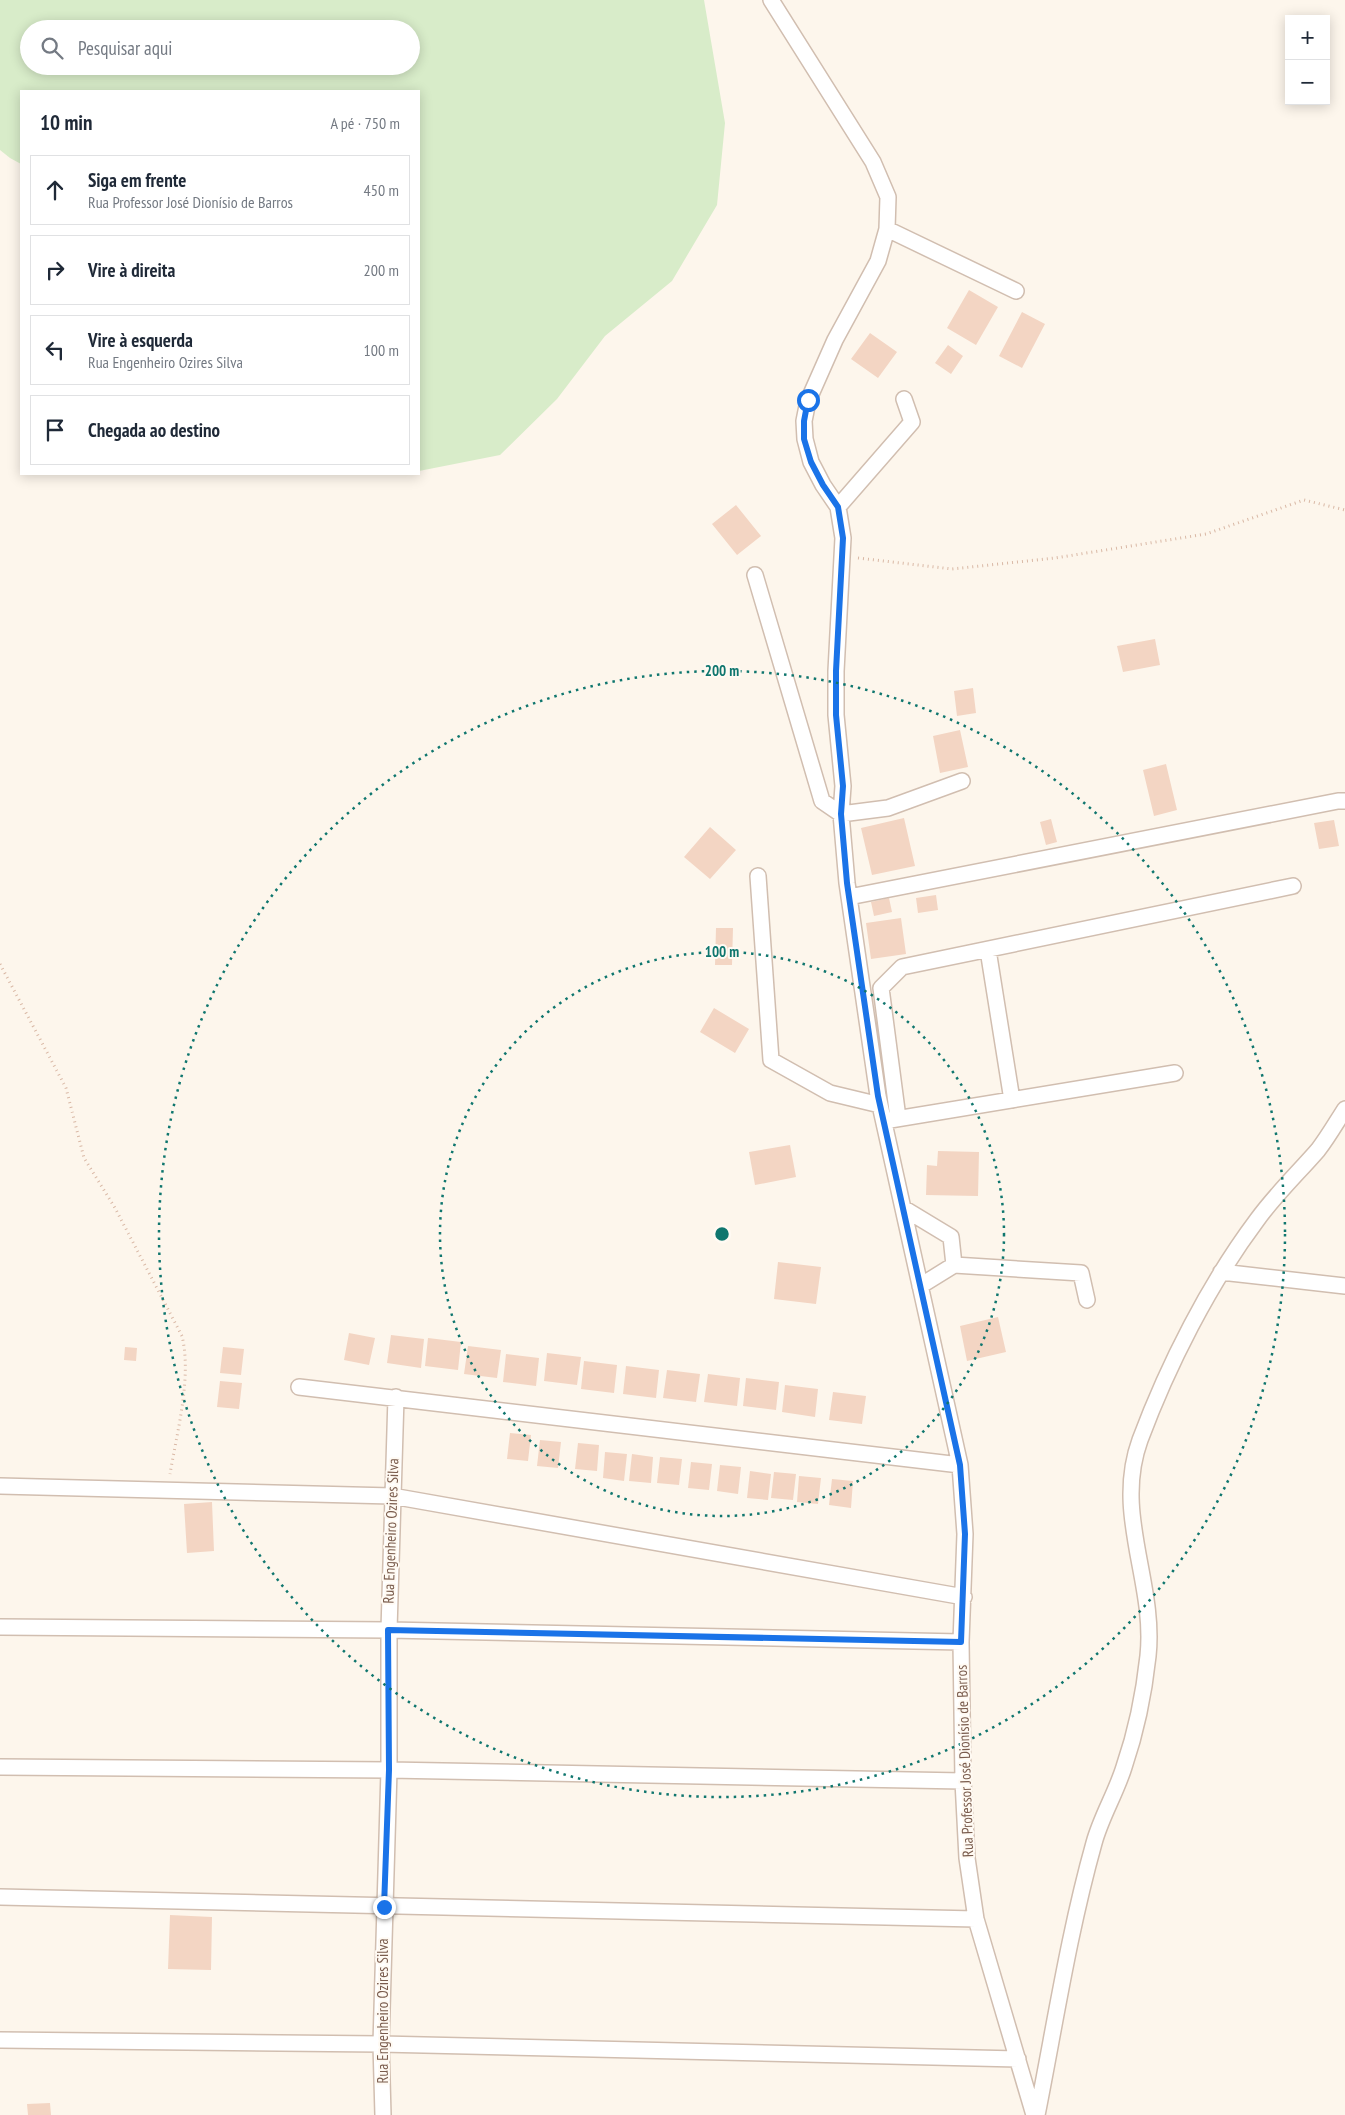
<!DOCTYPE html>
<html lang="pt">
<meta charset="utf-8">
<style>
body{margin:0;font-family:"PT Sans Narrow",sans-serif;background:#f2f2f3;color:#1f2937}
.controls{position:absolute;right:15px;top:15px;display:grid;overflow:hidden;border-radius:0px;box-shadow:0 2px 12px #0003}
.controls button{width:45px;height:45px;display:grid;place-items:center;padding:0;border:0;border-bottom:1px solid #e0e1e3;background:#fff;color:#1f2937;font:25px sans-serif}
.stop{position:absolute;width:15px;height:15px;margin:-11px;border:4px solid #1a73e8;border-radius:50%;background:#fff}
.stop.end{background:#1a73e8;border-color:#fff;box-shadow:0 1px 5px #0008}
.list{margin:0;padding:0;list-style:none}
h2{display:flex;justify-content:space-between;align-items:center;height:65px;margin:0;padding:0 20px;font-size:21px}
h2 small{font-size:16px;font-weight:400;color:#747a83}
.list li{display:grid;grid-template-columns:32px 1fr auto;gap:15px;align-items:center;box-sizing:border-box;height:70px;margin:0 10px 10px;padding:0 10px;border:1px solid #e0e1e3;border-radius:0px}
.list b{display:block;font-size:19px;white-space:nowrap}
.list p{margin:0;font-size:16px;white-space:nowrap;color:#747a83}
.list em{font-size:16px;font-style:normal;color:#747a83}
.icon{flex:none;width:28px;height:28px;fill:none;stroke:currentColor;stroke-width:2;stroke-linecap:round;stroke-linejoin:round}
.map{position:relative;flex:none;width:1345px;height:2115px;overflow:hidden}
.search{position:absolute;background:#fff;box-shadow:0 2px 12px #0003;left:20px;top:20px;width:400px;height:55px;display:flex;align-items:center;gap:12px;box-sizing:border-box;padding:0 18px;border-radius:28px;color:#747a83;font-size:19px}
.panel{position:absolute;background:#fff;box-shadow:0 2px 12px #0003;left:20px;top:90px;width:400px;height:385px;border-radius:0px}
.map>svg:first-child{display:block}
.green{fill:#d8ecc9;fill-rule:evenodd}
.building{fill:#f3d5c3}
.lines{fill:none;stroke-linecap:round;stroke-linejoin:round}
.street-casing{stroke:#d1beb0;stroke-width:18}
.path{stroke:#d9b8a5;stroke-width:3;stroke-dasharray:1 4;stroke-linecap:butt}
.street{stroke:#fff;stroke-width:15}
.route{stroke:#1a73e8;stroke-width:6}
.ring{fill:none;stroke:#0f766e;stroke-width:2.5;stroke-dasharray:2.5 5}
.labels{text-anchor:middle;stroke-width:4;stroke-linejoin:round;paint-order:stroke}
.street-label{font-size:15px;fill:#7a5c4d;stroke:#fffaf3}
.centre{fill:#0f766e;stroke:#fffaf3;stroke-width:2.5}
.ring-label{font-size:15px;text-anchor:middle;font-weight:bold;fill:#0f766e;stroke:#fffaf3;stroke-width:4;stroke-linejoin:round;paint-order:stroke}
</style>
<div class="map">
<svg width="1345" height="2115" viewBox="0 0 1345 2115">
<rect width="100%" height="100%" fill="#fdf6ec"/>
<!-- green -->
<path class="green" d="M0 0H704L725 123 717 205 672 281 605 336 557 399 500 455 419 471V91H21V164L10 158 0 150ZM29 29H411V66H29Z"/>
<!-- building -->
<path class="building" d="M969 290 998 307 976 345 947 328Z
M1022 312 1045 324 1022 368 999 356Z
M870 333 897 352 878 378 851 359Z
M948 345 963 356 951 374 935 363Z
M736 505 761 536 737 555 712 524Z
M1155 639 1160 665 1123 672 1117 646Z
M973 688 976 713 957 716 954 691Z
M960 730 968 767 940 773 933 736Z
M1166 764 1177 810 1154 816 1143 770Z
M904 818 915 866 872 875 861 828Z
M1051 819 1057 842 1046 845 1040 822Z
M1334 820 1339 846 1319 849 1314 823Z
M710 827 736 850 710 879 684 857Z
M936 895 938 910 918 913 916 898Z
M889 898 892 912 874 916 871 902Z
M901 918 906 954 871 959 866 923Z
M716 928H733L732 965H715Z
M714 1008 749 1029 735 1053 700 1032Z
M790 1145 796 1177 755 1185 749 1152Z
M938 1151 979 1152 978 1196 926 1195 927 1165 937 1166Z
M778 1262 821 1267 816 1304 774 1299Z
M998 1317 1006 1352 967 1361 960 1326Z
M349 1333 375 1338 369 1365 344 1360Z
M391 1335 424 1339 421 1368 387 1363Z
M428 1338 461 1342 458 1370 425 1366Z
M468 1346 501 1350 497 1378 464 1374Z
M125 1347 137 1348 136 1361 124 1360Z
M223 1347 244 1349 241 1375 220 1373Z
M547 1353 581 1357 577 1385 544 1381Z
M506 1354 539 1358 536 1386 503 1382Z
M584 1361 617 1365 614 1393 581 1389Z
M626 1366 659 1370 656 1398 623 1394Z
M667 1370 700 1374 696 1402 663 1398Z
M708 1374 740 1378 737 1406 704 1402Z
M746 1378 779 1382 776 1410 743 1406Z
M220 1381 242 1383 239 1409 217 1407Z
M785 1385 818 1389 815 1417 782 1412Z
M833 1392 866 1396 862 1424 829 1420Z
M510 1433 531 1435 528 1461 507 1459Z
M540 1440 561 1442 558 1468 537 1466Z
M578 1443 599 1445 597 1471 575 1469Z
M605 1452 627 1454 624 1481 603 1478Z
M632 1454 653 1457 651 1483 629 1481Z
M660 1457 682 1459 679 1485 657 1483Z
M691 1462 712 1464 709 1490 688 1488Z
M720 1465 741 1467 738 1494 717 1491Z
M750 1471 771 1474 768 1500 747 1498Z
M774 1472 796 1474 793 1500 771 1498Z
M799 1476 821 1478 818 1504 797 1502Z
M832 1479 853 1481 851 1508 829 1505Z
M212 1502 214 1551 187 1553 184 1504Z
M170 1915 212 1917 211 1970 168 1969Z
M50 2103 51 2115H28L27 2104Z"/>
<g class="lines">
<defs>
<path id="street" d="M771 0 873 162 888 197 887 229 878 261 835 340 808 401 804 421 805 439 811 462 823 485 838 507 843 538 836 671V715L843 786 841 814 847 883 878 1096 960 1465 965 1534 961 1642 963 1781 967 1858 976 1919 1034 2115
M887 229 1016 291
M838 507 912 422 904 399
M755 575 822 801 841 814 888 808 962 781
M758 876 771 1060 830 1093 880 1105
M849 897 1338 801H1345
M988 950 1012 1100
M898 1118 881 988 902 967 1293 886
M890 1120 1175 1073
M903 1208 951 1237 954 1265
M1221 1272 1345 1286
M920 1286 954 1265 1081 1273 1087 1300
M299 1387 960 1465
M0 1486 392 1496 964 1597
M0 1627 389 1630 961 1642
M0 1767 389 1770 963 1781
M0 1897 976 1919
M0 2040 381 2044 1018 2059
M383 2115 381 2044 389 1770V1630L396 1397
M1037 2115C1055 2024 1069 1932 1094 1843 1101 1817 1116 1793 1124 1767 1136 1732 1144 1693 1148 1656 1156 1582 1113 1514 1140 1440 1168 1365 1209 1284 1257 1220 1275 1195 1298 1173 1318 1150 1328 1137 1336 1123 1345 1109"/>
</defs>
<!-- street casing -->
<use href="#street" class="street-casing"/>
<!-- path -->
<path class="path" d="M858 558 952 569 1055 558 1206 534 1304 500 1345 510
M0 964 66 1088 84 1158 115 1208 182 1336C192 1377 177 1432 170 1474"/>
<!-- street -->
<use href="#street" class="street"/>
</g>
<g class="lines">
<!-- route -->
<path class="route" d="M384 1907 389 1770 388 1630 961 1642 965 1534 960 1465 878 1096 847 883 841 814 843 786 836 715V671L843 538 838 507 823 485 811 462 804 439V421L808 400"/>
</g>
<!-- distance rings -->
<g class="ring">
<circle cx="722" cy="1234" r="282"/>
<circle cx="722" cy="1234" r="563"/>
</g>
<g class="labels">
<!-- street labels -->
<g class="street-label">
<text transform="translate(391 1531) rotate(-88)" y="5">Rua Engenheiro Ozires Silva</text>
<text transform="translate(965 1761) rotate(-92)" y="5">Rua Professor José Dionísio de Barros</text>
<text transform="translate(383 2011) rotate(-90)" y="5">Rua Engenheiro Ozires Silva</text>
</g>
</g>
<circle cx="722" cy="1234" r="8" class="centre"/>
<g class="ring-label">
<text x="722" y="676">200 m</text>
<text x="722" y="957">100 m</text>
</g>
</svg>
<div class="controls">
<button>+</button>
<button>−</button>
</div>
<div class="stop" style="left:808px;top:400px"></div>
<div class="stop end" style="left:384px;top:1907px"></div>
<div class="search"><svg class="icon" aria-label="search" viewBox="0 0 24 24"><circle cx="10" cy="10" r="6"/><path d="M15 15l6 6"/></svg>Pesquisar aqui</div>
<section class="panel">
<h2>10 min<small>A pé · 750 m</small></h2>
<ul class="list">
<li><svg class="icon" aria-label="ahead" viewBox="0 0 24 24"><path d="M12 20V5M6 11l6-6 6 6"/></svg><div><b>Siga em frente</b><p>Rua Professor José Dionísio de Barros</p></div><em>450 m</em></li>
<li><svg class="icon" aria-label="right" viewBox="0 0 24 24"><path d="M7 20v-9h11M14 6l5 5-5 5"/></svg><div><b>Vire à direita</b></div><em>200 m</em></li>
<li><svg class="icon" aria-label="left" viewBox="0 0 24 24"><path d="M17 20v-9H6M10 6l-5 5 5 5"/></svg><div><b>Vire à esquerda</b><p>Rua Engenheiro Ozires Silva</p></div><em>100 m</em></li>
<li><svg class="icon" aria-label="arrive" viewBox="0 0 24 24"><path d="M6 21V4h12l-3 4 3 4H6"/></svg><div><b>Chegada ao destino</b></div></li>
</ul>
</section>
</div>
